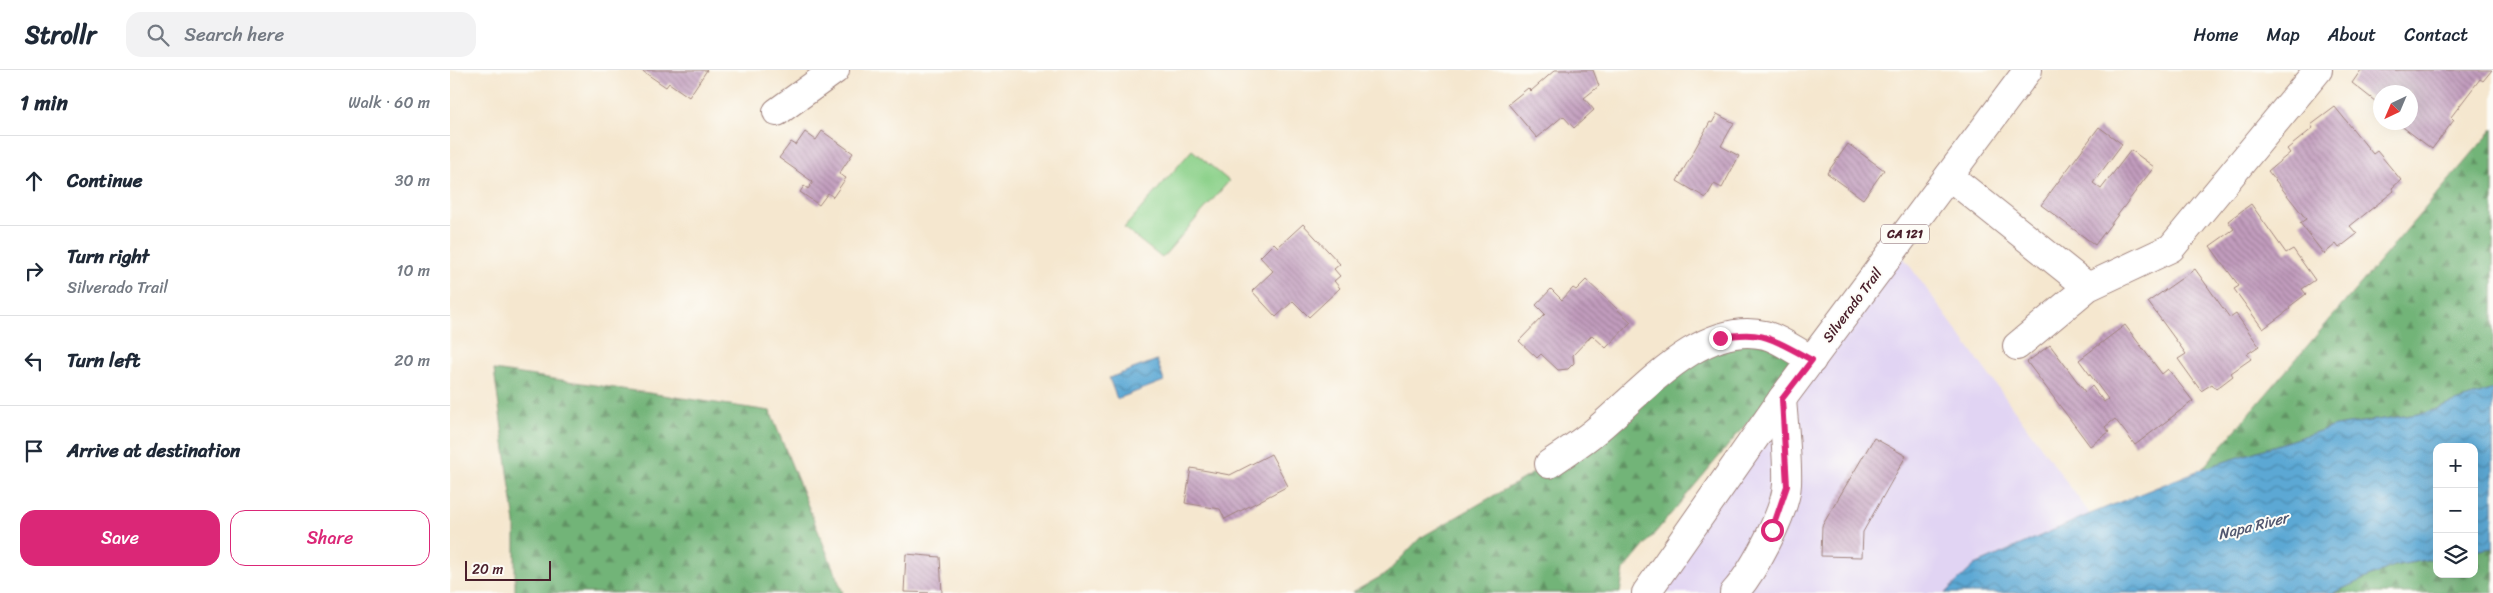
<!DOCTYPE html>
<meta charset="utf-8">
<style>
body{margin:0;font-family:Sriracha,sans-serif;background:#f2f2f3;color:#1f2937}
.controls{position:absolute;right:15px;bottom:15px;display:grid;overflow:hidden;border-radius:10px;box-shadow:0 5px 20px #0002}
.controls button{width:45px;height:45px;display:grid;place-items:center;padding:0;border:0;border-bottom:1px solid #e0e1e3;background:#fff;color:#1f2937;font:25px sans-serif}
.compass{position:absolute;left:1923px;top:15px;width:45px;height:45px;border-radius:50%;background:#fff;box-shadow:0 5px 20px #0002;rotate:224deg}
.scale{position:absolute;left:15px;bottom:12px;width:86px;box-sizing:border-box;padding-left:5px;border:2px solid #4a1f2b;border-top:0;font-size:14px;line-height:18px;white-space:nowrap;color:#4a1f2b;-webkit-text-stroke:4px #fdfcf7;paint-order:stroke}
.stop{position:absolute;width:15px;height:15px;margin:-11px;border:4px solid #db2777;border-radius:50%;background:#fff}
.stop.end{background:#db2777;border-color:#fff;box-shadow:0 1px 5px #0008}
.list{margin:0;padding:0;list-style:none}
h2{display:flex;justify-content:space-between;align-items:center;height:65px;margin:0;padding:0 20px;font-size:21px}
h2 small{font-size:16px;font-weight:400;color:#747a83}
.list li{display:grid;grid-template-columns:32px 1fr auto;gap:15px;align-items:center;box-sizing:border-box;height:90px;padding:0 20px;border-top:1px solid #e0e1e3}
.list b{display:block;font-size:19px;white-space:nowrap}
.list p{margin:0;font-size:16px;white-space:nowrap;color:#747a83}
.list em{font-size:16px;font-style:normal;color:#747a83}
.actions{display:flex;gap:10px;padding:15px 20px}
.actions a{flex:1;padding:11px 0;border:1px solid #db2777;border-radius:15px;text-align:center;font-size:18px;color:#db2777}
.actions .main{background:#db2777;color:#fff}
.icon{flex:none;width:28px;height:28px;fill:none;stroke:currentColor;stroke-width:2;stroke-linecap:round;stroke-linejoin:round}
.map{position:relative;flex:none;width:2043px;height:523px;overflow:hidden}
header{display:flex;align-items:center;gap:30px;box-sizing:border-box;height:70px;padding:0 25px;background:#fff;border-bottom:1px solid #e0e1e3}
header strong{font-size:24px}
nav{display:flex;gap:28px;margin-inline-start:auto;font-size:18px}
.search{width:350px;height:45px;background:#f2f2f3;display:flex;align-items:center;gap:12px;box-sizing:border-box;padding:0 18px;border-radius:15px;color:#747a83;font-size:19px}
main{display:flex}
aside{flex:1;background:#fff}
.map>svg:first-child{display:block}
.built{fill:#e1d4f3}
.forest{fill:url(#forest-firs);stroke:#5e6a52}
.green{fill:#8ed28c;stroke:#6c785c}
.water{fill:url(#water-waves);stroke:#526480}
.building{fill:url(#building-back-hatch)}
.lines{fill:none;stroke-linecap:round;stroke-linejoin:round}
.minor-casing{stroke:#a0837d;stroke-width:30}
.major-casing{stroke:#a0837d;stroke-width:30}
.minor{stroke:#fff;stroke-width:28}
.major{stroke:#fff;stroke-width:28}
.route{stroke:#db2777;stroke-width:6}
.labels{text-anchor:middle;stroke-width:4;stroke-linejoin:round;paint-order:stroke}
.shield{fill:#fdfcf7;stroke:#806168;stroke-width:1}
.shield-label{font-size:12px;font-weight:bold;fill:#4a1f2b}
.street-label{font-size:14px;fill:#4a1f2b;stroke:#fdfcf7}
.water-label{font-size:15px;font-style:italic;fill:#51566f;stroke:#fdfcf7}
</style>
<header>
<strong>Strollr</strong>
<div class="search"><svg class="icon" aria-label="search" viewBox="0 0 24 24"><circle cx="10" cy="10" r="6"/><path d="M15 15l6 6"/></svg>Search here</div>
<nav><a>Home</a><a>Map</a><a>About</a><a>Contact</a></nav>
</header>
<main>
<aside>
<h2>1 min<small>Walk · 60 m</small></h2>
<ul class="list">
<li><svg class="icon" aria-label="ahead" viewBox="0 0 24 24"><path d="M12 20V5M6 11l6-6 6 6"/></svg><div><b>Continue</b></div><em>30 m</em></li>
<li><svg class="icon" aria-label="right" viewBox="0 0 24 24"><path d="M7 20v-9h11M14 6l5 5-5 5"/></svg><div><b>Turn right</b><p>Silverado Trail</p></div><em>10 m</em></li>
<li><svg class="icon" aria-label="left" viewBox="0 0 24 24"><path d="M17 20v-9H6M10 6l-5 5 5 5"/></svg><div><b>Turn left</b></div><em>20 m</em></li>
<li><svg class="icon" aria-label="arrive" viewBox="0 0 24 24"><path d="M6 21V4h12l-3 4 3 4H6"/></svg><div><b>Arrive at destination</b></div></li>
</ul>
<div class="actions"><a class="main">Save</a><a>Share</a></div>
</aside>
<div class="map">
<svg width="2043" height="523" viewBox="0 0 2043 523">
<defs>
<pattern id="forest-firs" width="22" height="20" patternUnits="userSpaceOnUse" patternTransform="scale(1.25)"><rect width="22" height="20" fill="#72b478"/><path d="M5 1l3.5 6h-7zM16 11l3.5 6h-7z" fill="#609263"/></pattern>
<pattern id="water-waves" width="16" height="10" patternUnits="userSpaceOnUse" patternTransform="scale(1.25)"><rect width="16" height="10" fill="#5ba8d4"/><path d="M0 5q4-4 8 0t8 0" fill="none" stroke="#4d88ac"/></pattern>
<pattern id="building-back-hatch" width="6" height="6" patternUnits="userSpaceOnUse" patternTransform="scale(1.25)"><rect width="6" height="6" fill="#c19cbd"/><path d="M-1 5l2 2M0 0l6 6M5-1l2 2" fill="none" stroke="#9f7f9a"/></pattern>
</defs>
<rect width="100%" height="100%" fill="#fdfcf7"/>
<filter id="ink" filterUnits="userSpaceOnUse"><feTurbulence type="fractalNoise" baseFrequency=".02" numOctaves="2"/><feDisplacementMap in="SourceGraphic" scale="10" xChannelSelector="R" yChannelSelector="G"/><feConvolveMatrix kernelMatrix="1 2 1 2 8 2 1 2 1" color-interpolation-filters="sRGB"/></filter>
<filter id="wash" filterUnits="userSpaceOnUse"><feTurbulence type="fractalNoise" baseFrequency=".0096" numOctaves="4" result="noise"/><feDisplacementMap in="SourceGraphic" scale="20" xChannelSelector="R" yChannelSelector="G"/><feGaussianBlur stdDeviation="1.12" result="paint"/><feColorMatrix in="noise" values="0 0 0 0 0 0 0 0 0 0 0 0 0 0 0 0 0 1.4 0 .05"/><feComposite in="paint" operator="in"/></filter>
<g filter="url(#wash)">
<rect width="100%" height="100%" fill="#f5e7cf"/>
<!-- built -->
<path class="built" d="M1446 177 1640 444 1525 495 1495 523H1196Z"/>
<!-- forest -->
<path class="forest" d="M2043 59V319L1975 343 1885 356 1752 399Z
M1270 268 1358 280 1174 500 1170 523H902L937 503 970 468 1099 394Z
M44 300 320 341 393 523H65V453Z
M2043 478V523H1883L1943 496 1987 488V504H2024V481Z"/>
<!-- green -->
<path class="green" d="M742 80 779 111 712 188 674 158Z"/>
<!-- water -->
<path class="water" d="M707 290 714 311 667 329 659 308Z
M2043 319V478L2024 481V377H1987V488L1943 496 1883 523H1495L1525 495 1640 444 1752 399 1885 356 1975 343Z"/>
<g id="blocks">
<!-- building -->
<path class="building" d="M191 0H257L239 27 219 13 216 17Z
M1105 0H1143L1149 16 1134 28 1144 40 1124 58 1113 46 1087 68 1058 34 1078 18 1081 21Z
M1911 0H2042L2033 11 2030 9 2001 47 2004 50 1982 79 1946 52H1960V22H1930V35L1902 13Z
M1885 37 1923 84 1927 81 1951 110 1942 118 1944 121 1900 156 1907 164 1889 178 1886 174 1874 184 1850 153 1856 149 1818 101 1840 83 1837 79 1863 58 1861 55Z
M1267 44 1284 53 1271 76 1289 86 1272 118 1264 114 1256 128 1227 111 1260 52 1262 53Z
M1649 57 1672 74 1643 113 1651 119 1681 80 1704 97 1645 175 1591 135Z
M372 61 403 83 389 104 396 108 383 127 378 123 369 135 350 122 354 116 358 119 363 112 329 88 341 72 346 75 355 62 366 70Z
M1398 74 1434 100 1413 129 1377 103Z
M1801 134 1836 183 1843 179 1865 210 1852 219 1856 224 1839 237 1840 239 1813 259 1784 219 1789 216 1760 176 1784 159 1778 151Z
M853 154 890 194 884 199 890 206 884 211 890 218 859 247 843 231 826 247 802 221 823 201 810 187 824 173 828 177Z
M1745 199 1780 248 1786 244 1809 276 1797 284 1801 289 1781 303 1783 306 1766 319 1762 314 1751 321 1728 289 1736 284 1698 232Z
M1136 210 1181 252 1156 278 1142 265 1123 285 1124 293 1118 299 1108 300 1091 284 1087 288 1069 271 1095 244 1086 235 1101 219 1112 230 1123 218 1126 220Z
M1675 255 1712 304 1718 299 1743 331 1685 375 1665 349 1655 357 1659 362 1640 376 1577 292 1600 275 1635 322 1642 316 1654 332 1658 329 1629 290Z
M1424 368 1456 386 1413 462 1412 487 1371 486 1372 456Z
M821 384 838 416 775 449 770 439 735 433 741 398 780 405Z
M456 484 490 487 492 523 454 522Z"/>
</g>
</g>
<g filter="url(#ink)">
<use href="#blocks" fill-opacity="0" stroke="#a0837d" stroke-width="1"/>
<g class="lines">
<defs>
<path id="minor" d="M327 42 385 0
M1499 106 1638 217 1567 276
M1638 217 1721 178 1868 0
M1099 394C1114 384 1129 374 1143 363 1188 327 1250 249 1315 265 1330 269 1347 282 1362 290
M1284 523C1303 502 1336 442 1337 414 1338 386 1334 357 1332 329"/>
<path id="major" d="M1196 523 1332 329 1578 0"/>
</defs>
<!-- minor casing -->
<use href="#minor" class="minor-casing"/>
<!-- major casing -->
<use href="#major" class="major-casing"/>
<!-- minor -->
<use href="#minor" class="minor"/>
<!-- major -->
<use href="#major" class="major"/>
</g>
</g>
<g class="lines" filter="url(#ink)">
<!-- route -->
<path class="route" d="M1270 268C1313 258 1325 271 1362 290L1332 329 1337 416 1322 460"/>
</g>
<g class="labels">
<!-- shield labels -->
<rect class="shield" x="1431" y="154.5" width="48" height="19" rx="4"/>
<g class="shield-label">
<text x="1455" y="168">CA 121</text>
</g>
<!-- street labels -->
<g class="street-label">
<text transform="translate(1402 235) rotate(-53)" y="5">Silverado Trail</text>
</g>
<!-- water labels -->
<g class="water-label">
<text transform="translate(1803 456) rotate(-14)" y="5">Napa River</text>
</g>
</g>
</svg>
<div class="controls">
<button>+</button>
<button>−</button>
<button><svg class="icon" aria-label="layers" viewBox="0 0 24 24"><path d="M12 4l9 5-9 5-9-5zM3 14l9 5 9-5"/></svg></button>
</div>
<svg class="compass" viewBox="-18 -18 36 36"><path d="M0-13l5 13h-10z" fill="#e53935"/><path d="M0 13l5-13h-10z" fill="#747a83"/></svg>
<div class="scale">20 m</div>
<div class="stop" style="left:1322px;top:460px"></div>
<div class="stop end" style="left:1270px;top:268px"></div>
</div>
</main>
